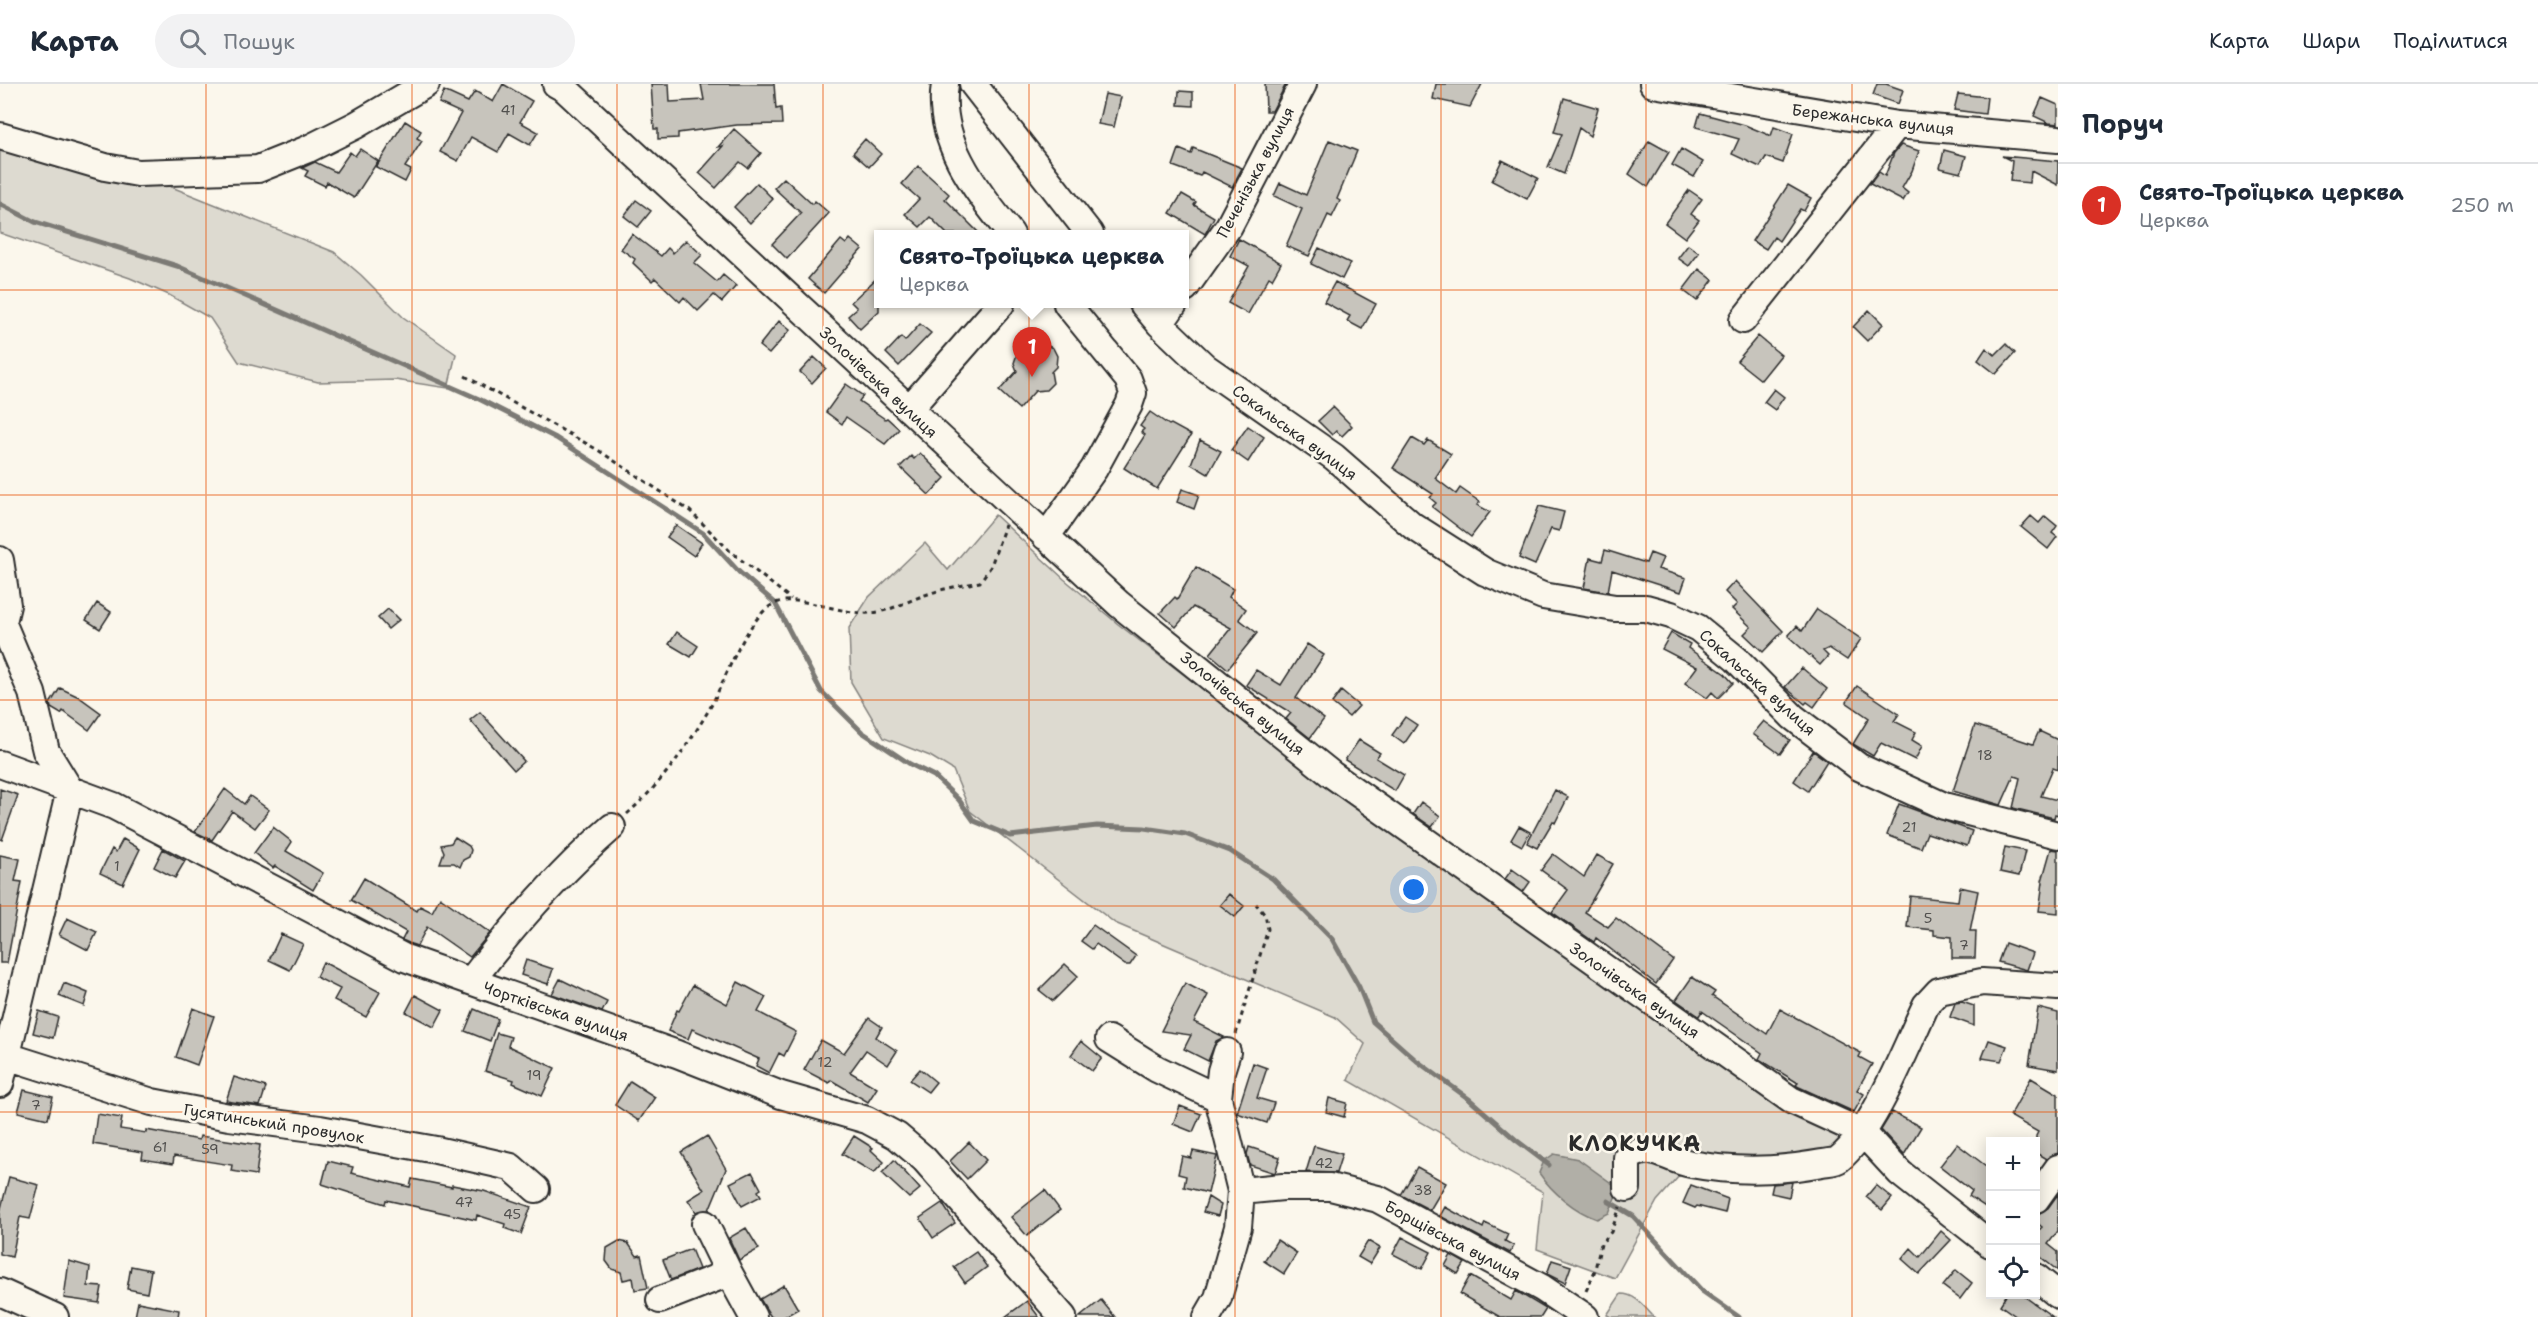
<!DOCTYPE html>
<html lang="uk">
<meta charset="utf-8">
<style>
body{margin:0;font-family:"Shantell Sans",sans-serif;background:#f2f2f3;color:#1f2937}
.controls{position:absolute;right:18px;bottom:18px;display:grid;overflow:hidden;border-radius:0px;box-shadow:0 3px 15px #0003}
.controls button{width:54px;height:54px;display:grid;place-items:center;padding:0;border:0;border-bottom:2px solid #e0e1e3;background:#fff;color:#1f2937;font:30px sans-serif}
.you{position:absolute;left:1414px;top:806px;width:21px;height:21px;margin:-15px;border:4px solid #fff;border-radius:50%;background:#1a73e8;box-shadow:0 0 0 9px #1a73e833}
.badge{display:grid;place-items:center;width:39px;height:39px;border-radius:50%;background:#d93025;color:#fff;font-size:20px;font-weight:700}
.pin{position:absolute;translate:-50% -50px;filter:drop-shadow(0 2px 3px #0008)}
.pin::after{content:'';position:absolute;top:32px;width:21px;height:18px;background:inherit;clip-path:polygon(0 0,100% 0,50% 100%)}
.popup{position:absolute;left:874px;top:146px;width:315px;height:78px;box-sizing:border-box;display:grid;place-content:center;border-radius:0px;background:#fff;filter:drop-shadow(0 2px 4px #0005);font-size:20px;white-space:nowrap;color:#747a83}
.popup b{font-size:22px;color:#1f2937}
.popup::after{content:'';position:absolute;left:50%;top:100%;margin-left:-12px;border:12px solid transparent;border-top-color:#fff}
.list{margin:0;padding:0;list-style:none}
h2{display:flex;justify-content:space-between;align-items:center;height:78px;margin:0;padding:0 24px;font-size:26px}
h2 small{font-size:20px;font-weight:400;color:#747a83}
.list li{display:grid;grid-template-columns:39px 1fr auto;gap:18px;align-items:center;box-sizing:border-box;height:84px;padding:0 24px;border-top:2px solid #e0e1e3}
.list b{display:block;font-size:22px;white-space:nowrap}
.list p{margin:0;font-size:20px;white-space:nowrap;color:#747a83}
.list em{font-size:20px;font-style:normal;color:#747a83}
.icon{flex:none;width:33px;height:33px;fill:none;stroke:currentColor;stroke-width:2;stroke-linecap:round;stroke-linejoin:round}
.map{position:relative;flex:none;width:2058px;height:1233px;overflow:hidden}
header{display:flex;align-items:center;gap:36px;box-sizing:border-box;height:84px;padding:0 30px;background:#fff;border-bottom:2px solid #e0e1e3}
header strong{font-size:28px}
nav{display:flex;gap:33px;margin-inline-start:auto;font-size:21px}
.search{width:420px;height:54px;background:#f2f2f3;display:flex;align-items:center;gap:15px;box-sizing:border-box;padding:0 21px;border-radius:33px;color:#747a83;font-size:22px}
main{display:flex}
aside{flex:1;background:#fff}
.map>svg:first-child{display:block}
.green{fill:#dddad0;stroke:#84827e;stroke-width:1.5}
.water{fill:#b1afa7;stroke:#7b7a75;stroke-width:1.5}
.lines{fill:none;stroke-linecap:round;stroke-linejoin:round}
.stream{stroke:#7b7a75;stroke-width:5}
.building{fill:#c7c4bc;stroke:#2b2b2b;stroke-width:1.5}
.minor-casing{stroke:#2b2b2b;stroke-width:30}
.path{stroke:#2b2b2b;stroke-width:3;stroke-dasharray:4.5 4.5;stroke-linecap:butt}
.minor{stroke:#fbf7ec;stroke-width:26}
.grid{fill:none;stroke:#e8590c;stroke-width:1.5;stroke-opacity:0.55}
.labels{text-anchor:middle;stroke-width:5;stroke-linejoin:round;paint-order:stroke}
.number-label{font-size:14px;fill:#52514f}
.street-label{font-size:16px;fill:#2b2b2b;stroke:#fbf7ec}
.district-label{font-size:22px;font-weight:bold;letter-spacing:1.5px;fill:#2b2b2b;stroke:#fbf7ec}
</style>
<header>
<strong>Карта</strong>
<div class="search"><svg class="icon" aria-label="search" viewBox="0 0 24 24"><circle cx="10" cy="10" r="6"/><path d="M15 15l6 6"/></svg>Пошук</div>
<nav><a>Карта</a><a>Шари</a><a>Поділитися</a></nav>
</header>
<main>
<div class="map">
<svg width="2058" height="1233" viewBox="0 0 2058 1233">
<rect width="100%" height="100%" fill="#fbf7ec"/>
<filter id="ink" filterUnits="userSpaceOnUse"><feTurbulence type="fractalNoise" baseFrequency=".0167" numOctaves="2"/><feDisplacementMap in="SourceGraphic" scale="12" xChannelSelector="R" yChannelSelector="G"/><feConvolveMatrix kernelMatrix="1 2 1 2 8 2 1 2 1" color-interpolation-filters="sRGB"/></filter>
<g filter="url(#ink)">
<!-- green -->
<path class="green" d="M0 60 149 94 334 168 361 191 403 233 456 270 448 304 395 296 318 298 239 278 210 234 169 211 130 194 0 149Z
M995 431 1064 495 1118 540 1362 728 1799 1016 1853 1063 1839 1079 1688 1082 1657 1117 1615 1194 1537 1165 1543 1108 1348 996 1365 960 1335 933 1115 839 970 727 953 686 930 672 884 654 851 598 849 544 869 513 925 459 948 486Z
M1621 1210C1636 1210 1644 1223 1654 1233H1611L1607 1231Z"/>
<!-- water -->
<path class="water" d="M1554 1070 1578 1075 1614 1101 1616 1111 1609 1129 1597 1135C1574 1127 1552 1108 1539 1089L1544 1077Z"/>
<g class="lines">
<!-- stream -->
<path class="stream" d="M0 120 35 138 177 182 479 315 556 354 703 449 739 488 775 519 821 607 862 648 910 680 934 692 959 716 974 737 1010 752 1097 742 1144 744 1185 750 1230 767 1273 795 1332 855 1359 903 1373 938 1417 977 1469 1015 1516 1056 1549 1081
M1608 1117 1633 1132 1702 1207 1739 1233"/>
</g>
<!-- building -->
<path class="building" d="M503 0 532 17 520 38 538 48 530 61 509 49 498 68 471 53 458 77 440 68 461 29 439 19 444 7 468 18 475 7 493 18Z
M651 0H669L670 18 704 16 701 0H774L776 25 781 24 782 40 737 41 678 49V54L658 55V45H654Z
M1265 0H1286L1272 27H1266Z
M1436 0H1482L1470 23 1433 15Z
M1877 0H1886L1903 6 1898 20 1873 11Z
M1179 7 1193 8V22L1178 21Z
M1105 10 1121 13 1114 43 1098 40Z
M1958 10 1987 13 1985 30 1954 26Z
M1564 14 1598 24 1590 52 1579 44 1564 90 1548 83 1562 50 1554 48Z
M2042 14 2058 21V40L2049 39 2034 32Z
M1700 29 1745 41 1771 52 1774 43 1793 50 1783 79 1766 73 1760 83 1732 70 1739 55 1696 43Z
M405 37 421 47 417 54 422 57 405 83 411 86 405 98 376 83Z
M734 45 761 69 748 84 740 78 716 104 699 89 723 62 718 63Z
M865 55 881 70 869 83 853 69Z
M1329 56 1357 67 1337 115 1340 117 1332 133 1328 131 1309 172 1286 162 1302 125 1274 112 1280 99 1306 111Z
M1649 57 1669 68 1648 103 1629 90Z
M1901 61 1919 67 1912 87 1902 104 1908 109 1903 117 1870 100 1879 88 1885 92 1894 69Z
M1193 64 1242 84 1232 103 1202 88 1200 92 1173 82 1179 65 1191 70Z
M360 65 378 77 354 114 327 98 325 102 305 92 308 87 302 84 315 78 336 88 350 68 355 72Z
M1681 65 1703 78 1694 93 1672 81Z
M1944 66 1966 72 1961 89 1940 84Z
M2002 72 2058 77V101L2031 87 2030 99 2010 97 2012 77Z
M1502 76 1538 94 1527 115 1492 97Z
M918 82 949 110 945 115 980 150H947L930 133 920 143 905 130 919 115 902 100Z
M784 94 812 120 815 117 829 129 787 175 772 160 801 129 774 104Z
M757 99 773 115 750 139 734 123Z
M1788 101 1811 114 1804 127 1800 125 1779 157 1774 153 1766 165 1752 157Z
M1689 106 1702 115 1691 130 1699 136 1685 154 1665 139Z
M1182 110 1196 118 1194 121 1214 133 1205 150 1170 129Z
M636 116 651 127 638 143 624 132Z
M632 150 661 172 668 164 673 169 686 156 702 171 694 179 717 198 723 191 736 202 722 218 714 211 698 227 684 213 680 218 655 194 652 197 633 179 635 175 621 165Z
M850 155 862 165 824 209 808 195 841 156 846 160Z
M1239 155 1281 179 1272 195 1269 193 1248 230 1228 219 1249 182 1230 172Z
M1688 161 1699 169 1689 182 1678 174Z
M1319 164 1350 179 1342 195 1311 180Z
M1699 185 1713 196 1697 217 1683 206Z
M879 192V227L860 245 848 232 857 224 851 218Z
M1335 198 1376 220 1362 245 1347 237 1350 232 1324 218Z
M1869 226 1883 240 1867 257 1853 243Z
M779 237 790 246 769 270 759 262Z
M920 240 931 249 899 282 886 269 901 253 905 257Z
M1758 252 1781 271 1761 296 1737 277Z
M2006 260 2015 269 1996 290 1978 276 1986 264 1995 271Z
M1048 262 1053 264 1057 272 1056 283 1051 288 1053 299 1046 306 1035 307 1019 325 999 307 1017 287 1014 279 1017 270 1026 267 1032 270 1037 263Z
M814 273 826 284 812 299 800 288Z
M846 300 863 312 859 317 885 335 887 334 899 345 885 360 846 333 842 340 826 328Z
M1774 305 1784 313 1775 326 1764 318Z
M1333 323 1352 342 1342 352 1336 347 1332 351 1318 337Z
M1150 328 1169 341 1171 340 1191 351 1157 405 1124 384 1145 351 1141 348 1144 345 1140 342Z
M1248 342 1264 353 1248 378 1231 366Z
M1412 354 1424 361 1428 356 1451 370 1435 394 1456 410 1460 404 1480 418 1477 421 1490 428 1471 453 1432 423 1436 419 1430 414 1433 410 1393 384Z
M1200 356 1221 367 1208 390 1191 380Z
M920 369 945 394 929 411 900 383 911 372 914 375Z
M1182 405 1199 411 1194 425 1177 418Z
M1539 422 1564 428 1559 447 1551 445 1535 481 1519 474Z
M2031 432 2039 439 2045 432 2057 442 2052 449 2057 453 2048 465 2021 443Z
M676 441 702 459 694 472 667 453Z
M1605 466 1646 479 1650 469 1663 474 1658 485 1686 494 1681 508 1612 486 1608 508 1584 504 1590 474 1602 477Z
M1196 483 1233 505 1229 513 1246 525 1239 535 1257 549 1228 585 1210 570 1231 544 1193 523 1176 543 1160 529 1175 513 1177 515Z
M1735 497 1783 547 1763 568 1744 550 1751 543 1732 525 1737 520 1725 508Z
M97 519 111 528 100 545 86 536Z
M388 525 399 536 388 545 378 534Z
M1817 525 1861 555 1847 576 1829 564 1823 567 1828 572 1820 581 1788 552 1797 542 1802 547Z
M677 548 698 562 691 573 669 560Z
M1671 549 1690 560 1688 564 1725 590 1733 599 1718 614 1712 608 1707 614 1685 599 1697 583 1662 565Z
M1307 560 1324 571 1296 614 1324 635 1310 654 1286 635 1291 629 1246 601 1256 586 1281 601Z
M1802 584 1827 605 1814 623 1807 618 1805 620 1785 603Z
M1857 602 1899 630 1894 637 1916 648 1912 656 1922 662 1915 676 1881 659 1873 672 1853 660 1869 634 1846 618Z
M60 604 79 613 101 629 89 646 63 627 61 630 51 624 50 620Z
M1341 607 1359 622 1349 633 1332 619Z
M480 628 524 677 514 686 470 636Z
M1405 633 1417 641 1404 660 1392 651Z
M1764 637 1790 656 1780 670 1753 650Z
M1975 641 2033 660 2039 647 2058 656V686L2053 684 2041 712 2058 716V731L2055 730 2054 734 2013 724 2020 694 2014 692 2001 721 1953 707Z
M1359 656 1380 669 1376 674 1404 691 1395 707 1345 676Z
M1813 667 1827 677 1808 707 1794 697Z
M0 705 18 711 2 756 0 755Z
M225 705 244 720 250 712 269 726 255 744 232 727 212 756 195 748Z
M1555 706 1568 713 1555 739 1553 737 1537 764 1527 759Z
M1421 718 1440 732 1432 743 1413 730Z
M1899 720 1972 747 1967 762 1927 749 1921 764 1887 751Z
M1519 742 1530 748 1522 762 1511 756Z
M273 743 292 758 286 767 323 789 313 806 275 782 273 784 254 769Z
M455 753 469 762 471 766 469 773 463 776 460 783 454 779H440L444 768 441 761 451 759Z
M123 755 140 765 123 800 100 789 112 765 116 768Z
M2005 763 2025 767 2019 792 2000 788Z
M163 765 185 777 175 794 154 783Z
M2051 765 2058 766V829L2039 827 2043 798 2042 797Z
M1553 770 1584 793 1597 771 1613 780 1585 828 1608 843 1616 834 1673 876 1656 900 1596 854 1594 858 1552 828 1568 806 1541 786Z
M0 771 20 775 15 797 22 798 7 879H0Z
M1512 785 1530 798 1523 808 1505 795Z
M364 794 417 827 420 822 432 828 440 813 490 849 470 873 427 843 417 862 411 860 402 856 406 848 351 816Z
M1960 803 1978 807 1970 847H1976L1975 874H1952V853L1934 851V846L1907 843 1910 812 1958 817Z
M1229 810 1244 822 1235 833 1220 821Z
M67 834 97 848 88 866 59 851Z
M1093 841 1136 872 1130 881H1125L1096 860 1092 865 1081 857Z
M281 850 303 860 290 886 269 876Z
M2005 859 2033 869 2027 886 1998 878Z
M526 876 553 885 548 900 521 891Z
M323 878 380 908 366 933 334 916 340 905 316 893Z
M1065 880 1078 892 1053 917 1039 906Z
M1692 893 1715 908 1712 912 1767 950 1780 925 1861 969 1859 973 1872 980 1857 1006 1864 1010 1854 1028 1799 1003 1796 1001 1798 999 1759 975 1762 969 1702 927 1699 932 1676 916Z
M560 895 607 918 602 928 552 910Z
M738 898 766 913 758 928 796 948 784 972 779 969 769 989 756 982 759 975 692 945 688 955 668 947 677 926 679 927 693 901 727 920Z
M64 899 88 909 84 922 59 912Z
M1185 899 1208 911 1194 938 1224 953 1216 957 1208 977 1184 965 1191 951 1161 947Z
M415 911 443 926 434 943 406 928Z
M1962 918 1974 922V942L1950 933 1955 919Z
M193 924 214 932 197 981 176 973Z
M2038 924 2058 929V986L2029 981Z
M474 925 498 935 490 957 465 947Z
M39 927 58 933 53 954 33 949Z
M869 934 882 943 876 953 897 967 888 981 866 966 850 988 877 1004 868 1018 831 996 829 999 804 986 821 956 844 969Z
M497 949 511 953 508 962 555 984 542 1012 513 999 514 996 485 987Z
M1989 956 2007 962 2001 977 1982 974Z
M1081 957 1102 974 1092 987 1071 971Z
M1253 979 1267 984 1257 1014 1274 1019 1267 1039 1237 1029Z
M920 985 936 998 928 1008 910 996Z
M234 993 266 1003 260 1022 226 1017Z
M2031 994 2058 1010V1069L2046 1075 2036 1069V1052L2038 1048 2010 1032Z
M630 997 655 1013 639 1037 615 1021Z
M24 1006 53 1013 48 1035 18 1028Z
M1329 1014 1347 1019 1344 1033 1326 1028Z
M1180 1022 1201 1030 1193 1048 1173 1040Z
M1892 1028 1921 1043 1904 1071 1881 1046Z
M97 1030 122 1034 120 1045 146 1049V1046L199 1056 200 1052 260 1061 256 1091 231 1087 232 1081 174 1072 173 1080 142 1075 143 1068 93 1060Z
M707 1052 726 1085 709 1126 696 1128 688 1116 704 1106 681 1068Z
M854 1052 873 1064 871 1066 884 1078 874 1089 842 1070Z
M969 1058 986 1076 967 1095 950 1077Z
M1957 1060 1990 1085V1126L1969 1112 1972 1107 1940 1082Z
M1314 1062 1342 1070 1336 1089 1306 1088Z
M1249 1063 1280 1073 1275 1089 1250 1081 1247 1070Z
M1193 1067 1217 1072 1208 1109 1184 1103 1186 1092 1178 1090 1182 1072 1191 1074Z
M894 1076 920 1105 909 1114 882 1089Z
M328 1077 353 1083 351 1089 410 1103 412 1095 452 1103V1101L484 1107 531 1123 521 1150 504 1144 505 1140 477 1131 476 1136 386 1116 385 1120 322 1100Z
M1417 1083 1446 1099 1430 1126 1401 1111Z
M752 1088 761 1105 758 1107 761 1112 742 1122 730 1099Z
M9 1093 39 1101 30 1135 20 1133 12 1173 0 1170V1128Z
M1792 1098 1789 1113 1771 1109 1773 1100Z
M1691 1101 1728 1115 1725 1129 1697 1122 1695 1124 1683 1119Z
M1876 1101 1892 1114 1882 1126 1866 1113Z
M1045 1106 1060 1126 1027 1152 1011 1133Z
M2058 1110V1147L2048 1160 2058 1168V1187L2038 1171 2036 1175V1149L2042 1143 2036 1138V1131L2048 1124Z
M1208 1113 1221 1121 1218 1132 1203 1128Z
M942 1119 955 1139 933 1154 920 1134Z
M1445 1123 1483 1144 1485 1139 1508 1150 1505 1157 1514 1162 1510 1169 1440 1132Z
M746 1144 759 1165 739 1176 729 1154Z
M1941 1147 1951 1156 1919 1190 1902 1175 1911 1164 1920 1173Z
M1402 1153 1431 1168 1422 1185 1393 1170Z
M1277 1156 1297 1169 1284 1190 1264 1177Z
M619 1157 628 1159 637 1172 641 1171 648 1204 635 1206 633 1194 623 1196 621 1188 612 1185 606 1177 607 1164Z
M1368 1157 1380 1164 1370 1180 1358 1173Z
M691 1165 699 1185 671 1196 663 1176Z
M976 1168 987 1183 965 1199 954 1183Z
M1451 1171 1465 1179 1458 1190 1445 1182Z
M1552 1176 1571 1182 1565 1199 1547 1190Z
M69 1177 90 1183 88 1202 102 1203 99 1219 64 1214Z
M131 1182 151 1186 147 1209 127 1205Z
M1956 1186 1972 1199 1960 1215 1943 1202Z
M1470 1192 1511 1216 1516 1207 1546 1225 1541 1233H1500L1460 1210Z
M784 1201 798 1225 784 1233H771L760 1215Z
M2007 1210H2021L2053 1233H2017L2000 1221Z
M1101 1216 1115 1233H1080Z
M1027 1217 1039 1233H1005Z
M138 1218 179 1226 178 1233H135Z"/>
<g class="lines">
<defs>
<path id="minor" d="M556 0 565 5 1119 520 1331 690 1791 1016 1863 1049 1900 1089 1990 1160
M945 0C936 58 977 107 1011 150
M973 0 1090 150
M1653 0 1897 41 2058 55
M0 52 105 83 138 89 258 85 308 65 356 41 426 0
M1185 204 1229 142 1303 0
M1143 220 1160 240 1205 283 1334 373 1413 442 1485 488 1543 512 1615 524H1646L1671 531 1698 544 1736 575 1793 633 1859 683 1944 722 2058 751
M1743 236 1897 41
M1160 240 1174 220
M909 325 1001 220
M1046 453 1094 385 1129 321 1133 309 1128 295 1067 220
M0 476 7 521 3 538
M0 533 32 609 46 667 70 706 0 1000
M0 680 114 722 405 874 677 970 781 1011 867 1036 897 1052 924 1075 1063 1233
M471 897C513 842 559 789 612 743
M1109 955 1157 985 1218 1014
M7 972 152 1018 229 1033 320 1045 436 1066 511 1083 536 1105
M1627 1104V1074C1654 1057 1664 1075 1691 1080 1733 1088 1779 1087 1822 1079 1828 1078 1835 1078 1839 1075 1873 1048 1907 961 1926 921L1939 907 1982 898 2058 903
M1241 1107 1283 1103H1330L1378 1115 1542 1204 1585 1233
M2036 1115 2058 1084
M705 1140 729 1189
M2036 1193 2058 1211
M0 1208 55 1233
M660 1216 729 1189 753 1233
M1207 1233 1218 1214 1238 1143 1241 1107 1218 1014 1221 987 1227 968"/>
</defs>
<!-- minor casing -->
<use href="#minor" class="minor-casing"/>
<!-- path -->
<path class="path" d="M465 292 598 366 690 427 730 467 791 515
M627 730C661 700 689 661 711 622 725 596 748 530 776 519 798 510 843 531 870 529 890 528 911 515 931 509 946 504 963 501 980 498L991 482 1005 441
M1236 950 1268 845 1265 831 1256 820
M1586 1207 1594 1189 1601 1160 1611 1148 1620 1123"/>
<!-- minor -->
<use href="#minor" class="minor"/>
</g>
</g>
<!-- grid -->
<path class="grid" d="M206 0V1233M412 0V1233M617 0V1233M823 0V1233M1029 0V1233M1235 0V1233M1441 0V1233M1646 0V1233M1852 0V1233M0 206H2058M0 411H2058M0 616H2058M0 822H2058M0 1028H2058"/>
<g class="labels">
<!-- number labels -->
<g class="number-label">
<text x="508" y="31">41</text>
<text x="1985" y="676">18</text>
<text x="1909" y="748">21</text>
<text x="117" y="787">1</text>
<text x="1928" y="839">5</text>
<text x="1964" y="866">7</text>
<text x="825" y="983">12</text>
<text x="534" y="996">19</text>
<text x="36" y="1026">7</text>
<text x="160" y="1068">61</text>
<text x="210" y="1070">59</text>
<text x="1324" y="1084">42</text>
<text x="1423" y="1111">38</text>
<text x="464" y="1123">47</text>
<text x="512" y="1135">45</text>
</g>
<!-- street labels -->
<g class="street-label">
<text transform="translate(1873 35) rotate(7)" y="6">Бережанська вулиця</text>
<text transform="translate(1255 88) rotate(-62)" y="6">Печенізька вулиця</text>
<text transform="translate(879 298) rotate(43)" y="6">Золочівська вулиця</text>
<text transform="translate(1295 348) rotate(36)" y="6">Сокальська вулиця</text>
<text transform="translate(1758 598) rotate(42)" y="6">Сокальська вулиця</text>
<text transform="translate(1243 619) rotate(39)" y="6">Золочівська вулиця</text>
<text transform="translate(1635 906) rotate(35)" y="6">Золочівська вулиця</text>
<text transform="translate(556 927) rotate(19)" y="6">Чортківська вулиця</text>
<text transform="translate(274 1039) rotate(9)" y="6">Гусятинський провулок</text>
<text transform="translate(1453 1156) rotate(28)" y="6">Борщівська вулиця</text>
</g>
<!-- district labels -->
<g class="district-label">
<text x="1635" y="1067">КЛОКУЧКА</text>
</g>
</g>
</svg>
<div class="controls">
<button>+</button>
<button>−</button>
<button><svg class="icon" aria-label="locate" viewBox="0 0 24 24"><circle cx="12" cy="12" r="6"/><path d="M12 2v4M12 18v4M2 12h4M18 12h4"/></svg></button>
</div>
<div class="you"></div>
<div class="pin badge" style="left:1032px;top:293px">1</div>
<div class="popup"><b>Свято-Троїцька церква</b>Церква</div>
</div>
<aside>
<h2>Поруч<small></small></h2>
<ul class="list">
<li><span class="badge">1</span><div><b>Свято-Троїцька церква</b><p>Церква</p></div><em>250 m</em></li>
</ul>
</aside>
</main>
